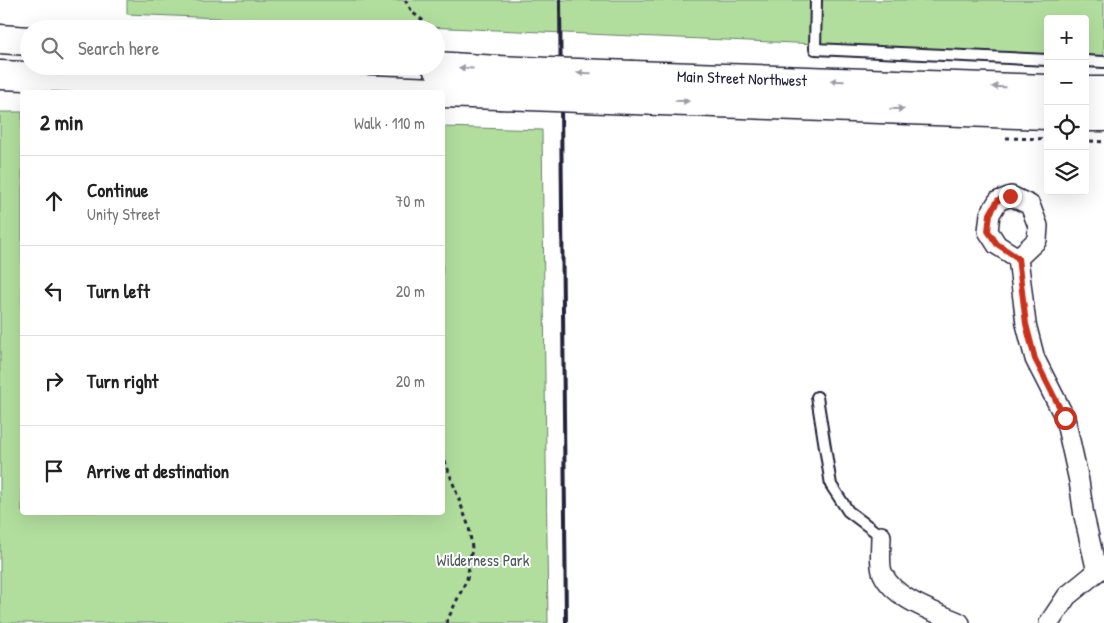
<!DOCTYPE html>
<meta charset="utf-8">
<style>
body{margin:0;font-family:"Patrick Hand",sans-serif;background:#f2f2f2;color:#222}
.controls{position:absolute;right:15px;top:15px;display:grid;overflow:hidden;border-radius:5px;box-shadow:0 5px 20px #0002}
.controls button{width:45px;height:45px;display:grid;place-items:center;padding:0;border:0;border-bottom:1px solid #e0e0e0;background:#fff;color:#222;font:25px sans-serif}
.stop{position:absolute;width:15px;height:15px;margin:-11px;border:4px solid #c8321e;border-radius:50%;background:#fff}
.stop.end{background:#c8321e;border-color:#fff;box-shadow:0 1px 5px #0008}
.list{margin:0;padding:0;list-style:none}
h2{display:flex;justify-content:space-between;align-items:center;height:65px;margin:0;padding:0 20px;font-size:21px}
h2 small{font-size:16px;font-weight:400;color:#767676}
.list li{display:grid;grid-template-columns:32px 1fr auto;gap:15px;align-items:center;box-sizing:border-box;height:90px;padding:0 20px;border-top:1px solid #e0e0e0}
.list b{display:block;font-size:19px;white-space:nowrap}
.list p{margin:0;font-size:16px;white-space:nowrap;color:#767676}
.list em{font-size:16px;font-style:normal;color:#767676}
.icon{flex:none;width:28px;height:28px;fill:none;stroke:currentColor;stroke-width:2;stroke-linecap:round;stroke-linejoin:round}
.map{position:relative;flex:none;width:1104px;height:623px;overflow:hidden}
.search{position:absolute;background:#fff;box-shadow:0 5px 20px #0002;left:20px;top:20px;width:425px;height:55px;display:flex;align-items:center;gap:12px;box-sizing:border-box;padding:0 18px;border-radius:28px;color:#767676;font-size:19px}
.panel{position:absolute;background:#fff;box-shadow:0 5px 20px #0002;left:20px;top:90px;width:425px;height:425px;border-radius:5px}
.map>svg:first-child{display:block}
.green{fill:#b1de9d;stroke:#6a806c}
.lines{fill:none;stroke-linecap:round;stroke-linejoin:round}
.lane-casing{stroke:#22223b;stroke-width:14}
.street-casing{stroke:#22223b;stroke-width:22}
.secondary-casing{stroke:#22223b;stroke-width:31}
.path{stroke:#22223b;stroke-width:3;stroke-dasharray:4 4;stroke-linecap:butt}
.lane{stroke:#fff;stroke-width:10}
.street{stroke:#fff;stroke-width:19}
.secondary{stroke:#fff;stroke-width:28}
.rail{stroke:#22223b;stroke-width:4}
.secondary-bridge-casing{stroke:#22223b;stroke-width:31;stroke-linecap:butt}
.secondary-bridge{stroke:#fff;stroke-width:28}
.oneway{fill:#9c9ca7}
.route{stroke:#c8321e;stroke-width:6}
.labels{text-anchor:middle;stroke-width:4;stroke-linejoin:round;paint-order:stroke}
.street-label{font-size:16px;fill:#22223b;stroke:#fff}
.park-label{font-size:16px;fill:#4d5a58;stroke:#fff}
</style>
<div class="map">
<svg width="1104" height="623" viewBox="0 0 1104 623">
<rect width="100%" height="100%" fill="#fff"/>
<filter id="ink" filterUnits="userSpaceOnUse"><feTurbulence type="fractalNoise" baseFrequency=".02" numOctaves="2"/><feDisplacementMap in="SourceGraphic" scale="10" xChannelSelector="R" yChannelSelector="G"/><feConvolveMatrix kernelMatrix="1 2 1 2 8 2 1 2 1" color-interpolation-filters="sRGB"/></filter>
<g filter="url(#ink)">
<!-- green -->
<path class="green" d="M127 0H1104V57L1085 56V19H1048V54L127 14Z
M0 112H22V512H442L443 127 542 130 548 623H0Z"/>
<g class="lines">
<defs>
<path id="lane" d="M816 0 815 49 1048 60
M1085 61 1104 62
M817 397 831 485 848 511 881 536"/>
<path id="street" d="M1011 196 1030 205 1038 226 1037 240 1018 258 997 245 988 231 990 214 998 201Z
M1018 258 1026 324 1035 359 1065 418 1079 481 1084 516 1097 572
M881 536C881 545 879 567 883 574 895 600 936 612 960 623
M1049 623 1067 596 1104 566"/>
<path id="secondary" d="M0 39 29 41
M436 66 497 70
M0 75 436 92
M633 75 1048 89
M1085 91H1104
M442 93 499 95
M633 100 1048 115
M1085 117H1104"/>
</defs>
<!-- lane casing -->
<use href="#lane" class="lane-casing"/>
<!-- street casing -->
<use href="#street" class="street-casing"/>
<!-- secondary casing -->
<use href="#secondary" class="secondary-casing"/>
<!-- path -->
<path class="path" d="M405 0 413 13 434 29
M436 31 442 37V43
M1006 138 1048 139
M1090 141 1104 142
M442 453 469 527 472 548 467 579 446 623"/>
<!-- lane -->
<use href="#lane" class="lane"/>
<!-- street -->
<use href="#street" class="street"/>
<!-- secondary -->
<use href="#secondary" class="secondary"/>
<!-- rail -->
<path class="rail" d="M560 0 566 623"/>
<defs>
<path id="secondary-bridge" d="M497 70 633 75
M499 95 633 100"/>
</defs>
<!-- secondary-bridge casing -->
<use href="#secondary-bridge" class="secondary-bridge-casing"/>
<!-- secondary-bridge -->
<use href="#secondary-bridge" class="secondary-bridge"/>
</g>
<!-- one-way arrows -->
<defs><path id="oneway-solid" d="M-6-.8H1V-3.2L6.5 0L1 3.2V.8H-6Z" transform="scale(1.25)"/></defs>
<g class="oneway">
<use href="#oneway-solid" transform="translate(466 68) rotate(-176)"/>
<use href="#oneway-solid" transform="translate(584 73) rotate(-178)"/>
<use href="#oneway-solid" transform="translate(837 81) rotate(-178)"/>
<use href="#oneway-solid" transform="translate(999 87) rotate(-178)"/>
<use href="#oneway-solid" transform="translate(682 101) rotate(2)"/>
<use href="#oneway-solid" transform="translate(897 109) rotate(2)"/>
</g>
</g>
<g class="lines" filter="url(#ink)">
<!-- route -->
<path class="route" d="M1010 196 998 200 990 214 988 231 997 244 1018 258 1026 324 1035 359 1065 418"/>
</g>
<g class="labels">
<!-- street labels -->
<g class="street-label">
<text transform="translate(742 78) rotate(2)" y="6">Main Street Northwest</text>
</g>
<!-- park labels -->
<g class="park-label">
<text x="483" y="566">Wilderness Park</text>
</g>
</g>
</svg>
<div class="controls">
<button>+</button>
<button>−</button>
<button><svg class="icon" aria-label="locate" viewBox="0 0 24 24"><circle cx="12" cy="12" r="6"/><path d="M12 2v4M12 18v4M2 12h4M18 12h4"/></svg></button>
<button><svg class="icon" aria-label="layers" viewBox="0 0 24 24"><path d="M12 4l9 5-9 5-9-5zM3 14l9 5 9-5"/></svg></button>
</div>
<div class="stop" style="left:1065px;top:418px"></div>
<div class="stop end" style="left:1010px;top:196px"></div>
<div class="search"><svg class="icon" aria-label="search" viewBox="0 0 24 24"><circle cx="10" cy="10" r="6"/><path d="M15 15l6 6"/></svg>Search here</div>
<section class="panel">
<h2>2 min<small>Walk · 110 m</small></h2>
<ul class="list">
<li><svg class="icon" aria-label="ahead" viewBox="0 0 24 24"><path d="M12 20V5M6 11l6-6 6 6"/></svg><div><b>Continue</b><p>Unity Street</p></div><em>70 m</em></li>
<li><svg class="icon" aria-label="left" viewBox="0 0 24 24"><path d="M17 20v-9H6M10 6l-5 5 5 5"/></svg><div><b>Turn left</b></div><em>20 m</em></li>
<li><svg class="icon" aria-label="right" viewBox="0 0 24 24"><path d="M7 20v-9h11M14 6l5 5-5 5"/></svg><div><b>Turn right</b></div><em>20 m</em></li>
<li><svg class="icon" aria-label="arrive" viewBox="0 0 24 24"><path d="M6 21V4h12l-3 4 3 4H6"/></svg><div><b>Arrive at destination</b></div></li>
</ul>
</section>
</div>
